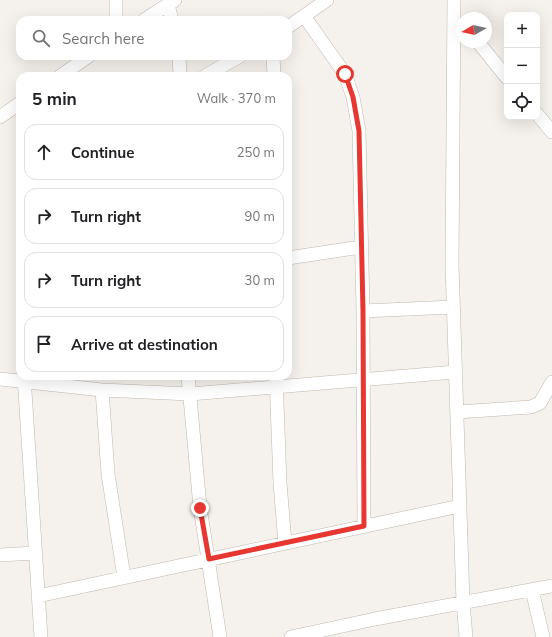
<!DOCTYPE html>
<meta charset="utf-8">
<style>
body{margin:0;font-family:Mulish,sans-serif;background:#f6f6f6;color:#202124}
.controls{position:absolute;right:12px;top:12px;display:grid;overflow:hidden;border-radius:8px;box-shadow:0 4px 16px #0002}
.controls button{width:36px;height:36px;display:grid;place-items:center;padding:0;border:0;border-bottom:1px solid #e0e0e0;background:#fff;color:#202124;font:20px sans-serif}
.compass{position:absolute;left:456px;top:12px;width:36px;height:36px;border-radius:50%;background:#fff;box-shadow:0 4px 16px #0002;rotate:261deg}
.stop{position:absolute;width:12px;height:12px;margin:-9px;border:3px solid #e83730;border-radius:50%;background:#fff}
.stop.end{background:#e83730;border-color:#fff;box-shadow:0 1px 4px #0008}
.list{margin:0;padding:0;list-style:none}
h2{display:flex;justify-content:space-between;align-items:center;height:52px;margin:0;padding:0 16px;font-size:17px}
h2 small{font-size:13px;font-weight:400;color:#757577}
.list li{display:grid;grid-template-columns:26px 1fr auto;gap:12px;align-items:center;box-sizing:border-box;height:56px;margin:0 8px 8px;padding:0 8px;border:1px solid #e0e0e0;border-radius:12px}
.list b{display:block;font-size:15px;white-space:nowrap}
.list em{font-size:13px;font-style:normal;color:#757577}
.icon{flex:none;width:22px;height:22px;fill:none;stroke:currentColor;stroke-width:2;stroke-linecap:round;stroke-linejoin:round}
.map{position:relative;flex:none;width:552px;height:637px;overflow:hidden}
.search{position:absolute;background:#fff;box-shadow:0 4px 16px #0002;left:16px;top:16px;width:276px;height:44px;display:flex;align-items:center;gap:10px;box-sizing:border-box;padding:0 14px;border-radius:12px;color:#757577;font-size:15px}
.panel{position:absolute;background:#fff;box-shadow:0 4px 16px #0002;left:16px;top:72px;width:276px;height:308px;border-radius:12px}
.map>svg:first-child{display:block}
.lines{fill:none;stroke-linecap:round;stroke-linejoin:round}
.minor-casing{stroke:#c0b8af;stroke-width:14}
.minor{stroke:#fff;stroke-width:13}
.route{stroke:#e83730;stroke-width:5}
</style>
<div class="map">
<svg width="552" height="637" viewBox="0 0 552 637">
<rect width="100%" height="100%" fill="#f5f1ec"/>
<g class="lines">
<defs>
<path id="minor" d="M454 0 452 265 463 602 466 637
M168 5 172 20
M304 16 345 74 353 97 359 131 363 311 364 526
M116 20V0
M144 20 175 0
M288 27 327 0
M478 42 507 78
M179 56 180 76
M273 56 274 76
M60 76 89 56
M205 76 240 56
M537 114 552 132
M0 117 20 103
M288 258 361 247
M363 311 453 307
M24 376 41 637
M188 376 200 507 220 637
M276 376 280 483 285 543
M0 379 102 390 190 394 455 372
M102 390 108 474 124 577
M457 412 531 407 540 403 552 382
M0 555 35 553
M532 590 543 637
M38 596 460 506
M291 637 375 619 552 586"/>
</defs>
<!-- minor casing -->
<use href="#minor" class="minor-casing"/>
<!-- minor -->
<use href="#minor" class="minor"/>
</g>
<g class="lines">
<!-- route -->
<path class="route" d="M200 508 209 559 364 526 363 311 359 131 353 97 345 74"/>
</g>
</svg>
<div class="controls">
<button>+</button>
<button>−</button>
<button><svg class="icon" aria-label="locate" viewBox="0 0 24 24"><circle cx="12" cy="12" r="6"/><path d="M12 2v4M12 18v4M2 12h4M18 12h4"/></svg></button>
</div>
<svg class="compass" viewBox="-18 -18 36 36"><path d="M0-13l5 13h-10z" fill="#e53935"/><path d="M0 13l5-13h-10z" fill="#757577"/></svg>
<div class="stop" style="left:345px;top:74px"></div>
<div class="stop end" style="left:200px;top:508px"></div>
<div class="search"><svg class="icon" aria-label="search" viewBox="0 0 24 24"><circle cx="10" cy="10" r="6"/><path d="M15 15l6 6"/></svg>Search here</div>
<section class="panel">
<h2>5 min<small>Walk · 370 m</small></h2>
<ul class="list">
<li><svg class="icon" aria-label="ahead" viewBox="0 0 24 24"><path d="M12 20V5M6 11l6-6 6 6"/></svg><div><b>Continue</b></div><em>250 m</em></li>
<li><svg class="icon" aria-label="right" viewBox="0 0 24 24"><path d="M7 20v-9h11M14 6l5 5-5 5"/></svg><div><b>Turn right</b></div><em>90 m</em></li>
<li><svg class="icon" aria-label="right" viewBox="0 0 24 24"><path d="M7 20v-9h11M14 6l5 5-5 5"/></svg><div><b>Turn right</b></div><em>30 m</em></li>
<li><svg class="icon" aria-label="arrive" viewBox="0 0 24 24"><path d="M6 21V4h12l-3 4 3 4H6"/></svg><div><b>Arrive at destination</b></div></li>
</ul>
</section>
</div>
